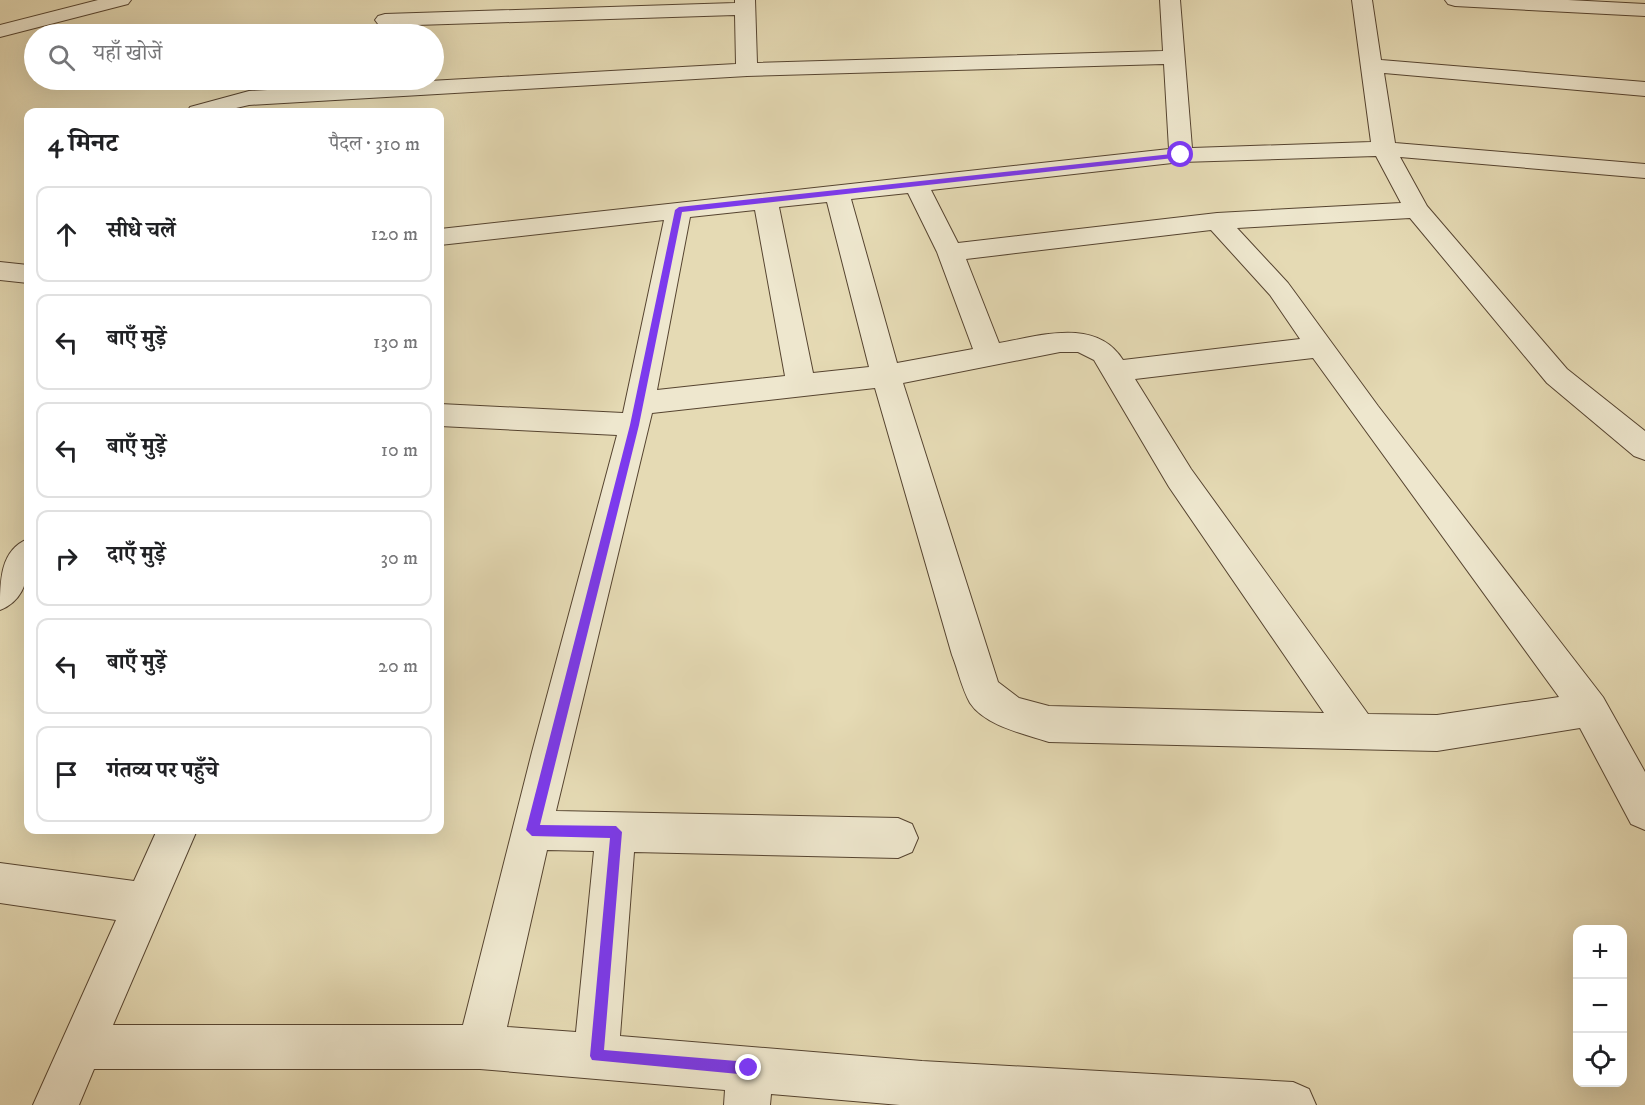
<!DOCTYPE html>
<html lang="hi">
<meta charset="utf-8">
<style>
body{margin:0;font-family:"IM FELL DW Pica","Noto Serif Devanagari",serif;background:#f6f6f6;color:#202124}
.controls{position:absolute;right:18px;bottom:18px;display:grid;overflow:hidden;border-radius:12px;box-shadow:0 6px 24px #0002}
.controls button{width:54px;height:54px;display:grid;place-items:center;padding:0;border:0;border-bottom:2px solid #e0e0e0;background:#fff;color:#202124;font:30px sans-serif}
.stop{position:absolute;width:18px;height:18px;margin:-14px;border:4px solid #7c3aed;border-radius:50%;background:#fff}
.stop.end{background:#7c3aed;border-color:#fff;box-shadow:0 2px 6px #0008}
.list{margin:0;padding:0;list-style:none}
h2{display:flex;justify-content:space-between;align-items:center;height:78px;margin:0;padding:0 24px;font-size:26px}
h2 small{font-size:20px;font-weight:400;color:#757577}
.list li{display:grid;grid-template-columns:39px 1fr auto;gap:18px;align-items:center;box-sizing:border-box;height:96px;margin:0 12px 12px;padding:0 12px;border:2px solid #e0e0e0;border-radius:12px}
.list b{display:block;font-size:22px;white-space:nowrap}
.list em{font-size:20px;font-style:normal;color:#757577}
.icon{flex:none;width:33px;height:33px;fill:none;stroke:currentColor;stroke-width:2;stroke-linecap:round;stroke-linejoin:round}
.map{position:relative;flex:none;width:1645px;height:1105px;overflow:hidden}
.search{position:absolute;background:#fff;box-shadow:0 6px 24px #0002;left:24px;top:24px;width:420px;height:66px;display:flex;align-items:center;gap:15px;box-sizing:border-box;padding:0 21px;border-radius:33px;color:#757577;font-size:22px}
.panel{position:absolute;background:#fff;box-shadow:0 6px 24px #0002;left:24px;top:108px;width:420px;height:726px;border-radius:12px}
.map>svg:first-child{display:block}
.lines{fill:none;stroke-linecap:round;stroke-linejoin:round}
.minor-casing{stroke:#564430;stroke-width:2}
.minor{fill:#eee7ce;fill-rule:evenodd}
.route{fill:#7c3aed}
</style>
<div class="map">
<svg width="1645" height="1105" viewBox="0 0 1645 1105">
<rect width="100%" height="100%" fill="#e5dab4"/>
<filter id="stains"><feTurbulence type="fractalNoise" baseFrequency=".00333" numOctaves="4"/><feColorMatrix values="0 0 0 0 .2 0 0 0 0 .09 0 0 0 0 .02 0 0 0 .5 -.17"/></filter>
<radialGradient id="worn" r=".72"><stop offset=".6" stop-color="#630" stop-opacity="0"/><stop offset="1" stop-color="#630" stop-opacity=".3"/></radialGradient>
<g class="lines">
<defs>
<path id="minor" d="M98 0H131L128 4 0 37V25Z
M735 0H755L757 63 1163 51 1160 0H1180L1192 148 1371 142 1352 0H1372L1381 60 1645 82V96L1384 73 1395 143 1645 164V178L1400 157 1427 206 1567 369 1645 431V460L1634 456 1547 383 1410 218 1237 228 1288 283 1378 406 1603 697 1645 772V830L1631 824 1580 728 1437 751 1049 742C1025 734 985 726 970 703 962 689 958 670 952 655L875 388 652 413 556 811 898 818 912 824 918 838 912 852 898 858 634 852 620 1036 922 1061 1293 1082 1309 1089 1316 1105H900L771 1094 770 1105H724L725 1090 480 1069H94L79 1105H33L116 920 0 903V863L134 881 157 830H197L113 1025H463L532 752 617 435 440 426V404L623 413 664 220 440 245V229L1169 149 1164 64 747 76 249 105 219 112H187L190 107 249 91 736 64 735 15 385 26 378 24 375 20 378 16 385 14 735 3ZM1376 156 1401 203 1217 213 958 243 931 190 1181 162ZM908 193 937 252 973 349 897 363 851 199ZM827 202 869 367 813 373 779 207ZM755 210 785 376 657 390 690 217ZM1211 230 1270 295 1300 339 1123 360C1096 317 1040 336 999 343L966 259ZM1060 352H1078L1094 360 1169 487 1324 713 1049 706 1019 698 998 682 903 383ZM1313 358 1559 697 1437 715 1368 714 1191 469 1135 379ZM547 850 594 851 576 1032 507 1027Z
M1445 0H1568L1645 4V16L1455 6 1448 4Z
M0 262 28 265V283L0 280Z
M28 539C31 566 29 599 0 610 0 581 0 550 28 539Z"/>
</defs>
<!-- minor casing -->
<use href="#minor" class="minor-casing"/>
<!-- minor -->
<use href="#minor" class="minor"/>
</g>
<!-- route -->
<path class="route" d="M1181 153 1183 157 682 212 639 425 540 825 616 826 622 832 604 1050 749 1062 754 1064 756 1068 754 1073 749 1075 592 1060 590 1056 610 838 532 836 526 830 630 425 675 210 679 207Z"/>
<rect width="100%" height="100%" filter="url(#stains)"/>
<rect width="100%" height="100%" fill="url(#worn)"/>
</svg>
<div class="controls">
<button>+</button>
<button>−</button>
<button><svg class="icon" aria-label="locate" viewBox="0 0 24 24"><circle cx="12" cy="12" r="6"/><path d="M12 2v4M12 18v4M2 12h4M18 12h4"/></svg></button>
</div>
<div class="stop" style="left:1181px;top:155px"></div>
<div class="stop end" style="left:749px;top:1068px"></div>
<div class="search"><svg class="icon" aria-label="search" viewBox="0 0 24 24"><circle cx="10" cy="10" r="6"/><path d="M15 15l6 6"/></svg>यहाँ खोजें</div>
<section class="panel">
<h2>4 मिनट<small>पैदल · 310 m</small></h2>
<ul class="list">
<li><svg class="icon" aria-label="ahead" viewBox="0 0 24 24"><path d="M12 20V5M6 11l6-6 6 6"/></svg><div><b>सीधे चलें</b></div><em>120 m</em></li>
<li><svg class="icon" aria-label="left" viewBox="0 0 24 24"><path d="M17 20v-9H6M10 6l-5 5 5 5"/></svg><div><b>बाएँ मुड़ें</b></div><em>130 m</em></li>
<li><svg class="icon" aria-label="left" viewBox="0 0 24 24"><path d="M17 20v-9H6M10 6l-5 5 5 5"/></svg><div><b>बाएँ मुड़ें</b></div><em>10 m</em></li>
<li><svg class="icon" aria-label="right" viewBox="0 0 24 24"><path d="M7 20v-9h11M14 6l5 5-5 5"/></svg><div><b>दाएँ मुड़ें</b></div><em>30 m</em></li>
<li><svg class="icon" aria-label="left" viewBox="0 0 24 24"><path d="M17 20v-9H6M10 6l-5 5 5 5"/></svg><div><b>बाएँ मुड़ें</b></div><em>20 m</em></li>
<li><svg class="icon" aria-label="arrive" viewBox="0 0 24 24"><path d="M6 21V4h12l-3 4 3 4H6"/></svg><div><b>गंतव्य पर पहुँचे</b></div></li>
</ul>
</section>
</div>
